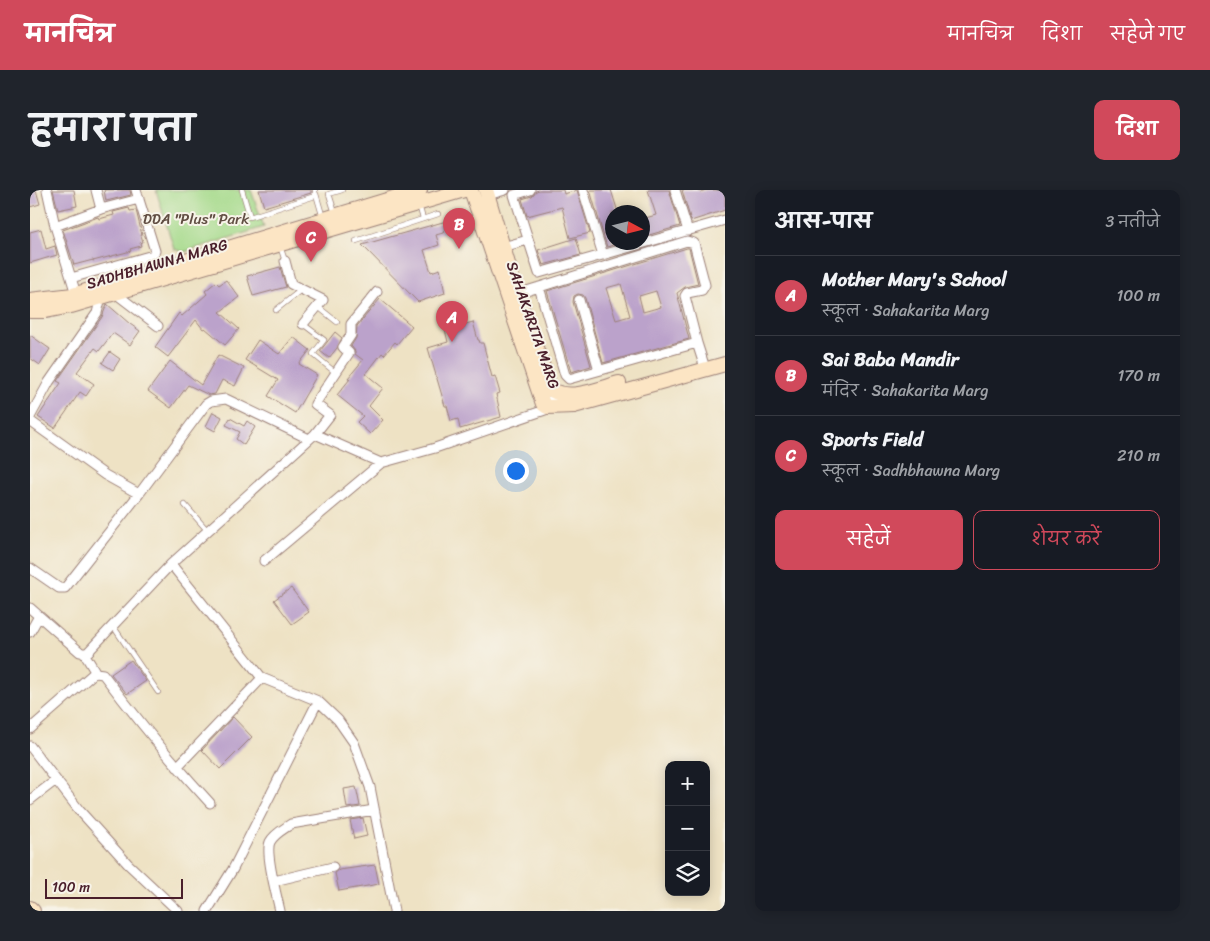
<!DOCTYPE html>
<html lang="hi">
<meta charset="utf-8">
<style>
body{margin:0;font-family:Sriracha,"Playpen Sans Deva",sans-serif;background:#20242c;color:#f1f3f6}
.controls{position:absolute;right:15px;bottom:15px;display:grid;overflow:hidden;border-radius:10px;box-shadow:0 2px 12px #0003}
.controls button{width:45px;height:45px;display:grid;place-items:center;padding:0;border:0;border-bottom:1px solid #363941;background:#171b24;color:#f1f3f6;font:25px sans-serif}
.compass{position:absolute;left:575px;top:15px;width:45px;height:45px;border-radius:50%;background:#171b24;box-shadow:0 2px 12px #0003;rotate:97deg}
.scale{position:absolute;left:15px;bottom:12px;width:138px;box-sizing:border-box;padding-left:5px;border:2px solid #4a1f2b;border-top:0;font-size:14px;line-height:18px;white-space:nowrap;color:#4a1f2b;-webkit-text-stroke:4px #f7f3e8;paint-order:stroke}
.you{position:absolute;left:485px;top:280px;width:18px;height:18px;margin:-12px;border:4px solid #fff;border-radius:50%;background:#1a73e8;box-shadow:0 0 0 8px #1a73e833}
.badge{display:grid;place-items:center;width:32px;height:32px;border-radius:50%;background:#d1495b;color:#fff;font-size:16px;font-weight:700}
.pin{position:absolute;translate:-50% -41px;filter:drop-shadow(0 1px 2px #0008)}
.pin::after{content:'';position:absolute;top:26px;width:18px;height:15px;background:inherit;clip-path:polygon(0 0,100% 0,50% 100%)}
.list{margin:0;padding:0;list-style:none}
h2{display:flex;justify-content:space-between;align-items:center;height:65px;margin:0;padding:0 20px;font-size:21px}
h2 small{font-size:16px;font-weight:400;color:#9ea1a6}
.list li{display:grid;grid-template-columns:32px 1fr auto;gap:15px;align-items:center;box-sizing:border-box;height:80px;padding:0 20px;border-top:1px solid #363941}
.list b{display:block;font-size:19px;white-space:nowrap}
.list p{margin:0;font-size:16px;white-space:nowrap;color:#9ea1a6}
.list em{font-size:16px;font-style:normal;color:#9ea1a6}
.actions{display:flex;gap:10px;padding:15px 20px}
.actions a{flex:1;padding:11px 0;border:1px solid #d1495b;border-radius:10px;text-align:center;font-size:18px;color:#d1495b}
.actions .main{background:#d1495b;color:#fff}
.icon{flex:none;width:28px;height:28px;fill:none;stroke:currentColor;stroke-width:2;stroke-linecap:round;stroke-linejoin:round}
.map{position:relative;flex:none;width:695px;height:721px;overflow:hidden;border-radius:10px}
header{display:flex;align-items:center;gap:30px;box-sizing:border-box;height:70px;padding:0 25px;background:#d1495b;color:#fff}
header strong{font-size:24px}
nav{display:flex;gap:28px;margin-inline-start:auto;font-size:18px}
.intro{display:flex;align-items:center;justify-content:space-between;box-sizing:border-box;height:120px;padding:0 30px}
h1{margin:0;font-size:35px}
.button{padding:12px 22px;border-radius:10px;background:#d1495b;color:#fff;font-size:18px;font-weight:700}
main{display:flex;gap:30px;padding:0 30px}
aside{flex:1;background:#171b24;border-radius:10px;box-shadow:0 2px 12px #0003}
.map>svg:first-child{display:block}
.green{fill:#a5da8b;stroke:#787c5b}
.building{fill:#bba2cb;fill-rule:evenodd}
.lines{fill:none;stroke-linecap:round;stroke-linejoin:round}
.lane-casing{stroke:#9c8078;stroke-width:6}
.street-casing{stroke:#9c8078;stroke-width:11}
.secondary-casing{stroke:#9c8078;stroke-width:16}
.lane{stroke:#fff;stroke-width:4.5}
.street{stroke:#fff;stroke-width:9}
.secondary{stroke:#fce5c4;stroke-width:14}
.labels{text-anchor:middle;stroke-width:4;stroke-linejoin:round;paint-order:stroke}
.park-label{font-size:15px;fill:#614e43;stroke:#f7f3e8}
.street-label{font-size:15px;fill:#4a1f2b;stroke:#f7f3e8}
</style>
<header>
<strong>मानचित्र</strong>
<nav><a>मानचित्र</a><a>दिशा</a><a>सहेजे गए</a></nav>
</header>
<div class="intro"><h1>हमारा पता</h1><a class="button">दिशा</a></div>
<main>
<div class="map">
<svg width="695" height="721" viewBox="0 0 695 721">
<rect width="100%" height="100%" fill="#f7f3e8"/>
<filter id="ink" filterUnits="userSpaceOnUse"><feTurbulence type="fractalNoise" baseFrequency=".02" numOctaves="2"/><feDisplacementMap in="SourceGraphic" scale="10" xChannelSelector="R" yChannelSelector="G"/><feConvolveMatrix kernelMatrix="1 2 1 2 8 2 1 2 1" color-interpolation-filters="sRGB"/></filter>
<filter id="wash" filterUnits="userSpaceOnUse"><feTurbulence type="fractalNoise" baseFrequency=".0096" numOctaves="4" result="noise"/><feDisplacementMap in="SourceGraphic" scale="20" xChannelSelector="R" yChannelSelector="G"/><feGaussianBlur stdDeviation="1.12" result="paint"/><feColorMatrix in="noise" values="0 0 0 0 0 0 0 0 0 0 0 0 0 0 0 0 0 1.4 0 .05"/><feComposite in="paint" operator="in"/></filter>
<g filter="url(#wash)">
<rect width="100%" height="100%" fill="#eee2c4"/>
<!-- green -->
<path class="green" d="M126 0H221L234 37 154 62 144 59Z"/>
<g id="blocks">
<!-- building -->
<path class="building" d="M0 0H6L10 14 0 17Z
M23 0H44L47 16 28 20Z
M74 0H100L101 5 76 11Z
M229 0H281V3L234 17Z
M509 0H533L534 4 547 0 560 43 540 48 532 17 497 26 492 9 502 6 506 1Z
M560 0H581L588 22H582V52H593L577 57Z
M618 0H639L650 36 612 47V29L626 25Z
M652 0H669L670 2 676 0H695V20L661 31Z
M99 18 100 21 106 20 112 45H111L113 52 110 53 111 56 100 59 101 61 63 71V70L44 75 33 40 68 27 69 29 84 25 83 22Z
M420 30 413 43 406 45 409 55 394 60 401 82 410 79 415 103 388 112 332 55Z
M11 39 16 59 25 56 27 65 0 73V42Z
M546 48 551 65 513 75 508 60Z
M657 58H659L668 94 655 97 647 103 659 149 573 173 555 108 553 105 548 104 544 106 543 112 561 176 541 182 517 101ZM591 94 600 126 586 130 576 98ZM626 101 631 117 613 122 609 106Z
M250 77 256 97 223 106 217 86Z
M196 90 209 107 190 122 209 139 195 155 175 138 173 139 166 130 138 167 125 157 149 123 152 126 177 104 175 101 186 92 189 95Z
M350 109 382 136 367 154 365 152 354 165 352 163 336 184 353 198 339 216 353 230 340 244 327 232 333 226 307 205 320 189 318 188 333 170 325 164V161L321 156 326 148 327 136Z
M77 114 100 134 110 141 100 155 83 143 69 161 65 158 47 182 64 194 56 206 50 202 25 238 8 227 31 193 27 191 72 127Z
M443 132 448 150H449L450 153H453L462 187 465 186 470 203 466 204 471 227 430 239 428 229 421 231 417 216H415L398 158 418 152 415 140Z
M305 142 312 148 307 158 299 168 290 161Z
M0 145 20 159 10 175 0 168Z
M263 147 280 160 269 174 287 185 265 223 238 206 248 190 215 170 228 150 249 164Z
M80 162 90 169 83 180 72 173Z
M188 165 214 178 205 196 192 190 185 204 179 205 158 195 141 218 118 201 140 171 171 195Z
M183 222 192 227 185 241 176 236Z
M200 228 214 236 217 231 225 237 214 255 206 249 210 242 196 235Z
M261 398 279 422 262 434 244 410Z
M101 470 116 491 97 504 81 484Z
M203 527 222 547 190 579 172 560Z
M326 597 330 616 317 618 314 599Z
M333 628 337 646 324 649 320 630Z
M345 675 349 694 309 701 305 683 309 680Z"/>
</g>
</g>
<g filter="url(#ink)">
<use href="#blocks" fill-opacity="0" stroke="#9c8078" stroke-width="1"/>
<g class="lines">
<defs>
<path id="lane" d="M212 0 220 27 285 6V0
M286 4 293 28
M389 15 393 29
M305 23 299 4 312 0
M326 51 408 24
M250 56 255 71
M287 116 307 132
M246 120 272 99
M273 134 294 150 283 164 306 183
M155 315 177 340
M83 436 128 502"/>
<path id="street" d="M17 0 25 36 46 104
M66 0 71 19
M500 0 484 5 509 83 695 30
M553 0 573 65
M645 0 658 41
M458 5 475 0
M25 36 71 19 109 9
M473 57 498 50
M255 71 261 94 293 110 273 134
M41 88 123 65 125 61 106 0
M85 103 128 136
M487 104 657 51 664 53 675 95 672 100 657 103 655 106 667 153 539 189 535 185 509 97
M549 110 569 180
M667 153 675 178
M0 227 19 192 67 123 71 107
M0 231 75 285 109 304
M285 244 300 225 285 214 319 163 313 157 321 145V134L347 102
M234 371 351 273
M141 374 232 488 288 511 308 530 324 553 340 597 364 721
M0 378 29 398H35L109 304 176 214 181 211 196 209 279 249
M0 418 50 462 54 463 66 483
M0 442 9 426
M54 463H57L141 374 285 244 351 273 405 258 515 220 526 203
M0 539 63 484 66 483 73 484C107 529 142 572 180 613
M0 556 49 620 98 674 148 721
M147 577 232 488
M0 610 26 590
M244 691 303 677
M177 721 203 679 288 511
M250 721C247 707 235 663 240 652 244 644 254 639 261 634L344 620"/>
<path id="secondary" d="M441 0 513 214 517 217 544 216 695 174
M456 0 487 104 521 200C541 211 568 199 589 193
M0 110 43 105 390 0
M0 121H16L41 116 434 0
M0 718 3 721"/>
</defs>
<!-- lane casing -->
<use href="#lane" class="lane-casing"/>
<!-- street casing -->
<use href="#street" class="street-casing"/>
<!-- secondary casing -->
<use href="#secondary" class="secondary-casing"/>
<!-- lane -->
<use href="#lane" class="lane"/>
<!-- street -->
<use href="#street" class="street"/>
<!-- secondary -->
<use href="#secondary" class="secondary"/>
</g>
</g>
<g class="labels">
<!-- park labels -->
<g class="park-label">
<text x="166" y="34">DDA "Plus" Park</text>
</g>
<!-- street labels -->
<g class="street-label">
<text transform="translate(127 74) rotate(-16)" y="5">SADHBHAWNA MARG</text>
<text transform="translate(503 135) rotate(71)" y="5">SAHAKARITA MARG</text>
</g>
</g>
</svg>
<div class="controls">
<button>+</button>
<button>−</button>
<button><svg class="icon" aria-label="layers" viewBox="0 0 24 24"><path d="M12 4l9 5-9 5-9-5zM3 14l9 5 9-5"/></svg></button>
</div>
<svg class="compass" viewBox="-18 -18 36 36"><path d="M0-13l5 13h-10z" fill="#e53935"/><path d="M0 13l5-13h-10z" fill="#9ea1a6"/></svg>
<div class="scale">100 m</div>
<div class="you"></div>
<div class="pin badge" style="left:422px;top:152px">A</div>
<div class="pin badge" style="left:429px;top:59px">B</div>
<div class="pin badge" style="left:281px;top:72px">C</div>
</div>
<aside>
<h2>आस-पास<small>3 नतीजे</small></h2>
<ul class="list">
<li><span class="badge">A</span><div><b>Mother Mary's School</b><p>स्कूल · Sahakarita Marg</p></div><em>100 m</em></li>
<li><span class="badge">B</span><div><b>Sai Baba Mandir</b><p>मंदिर · Sahakarita Marg</p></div><em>170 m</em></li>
<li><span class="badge">C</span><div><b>Sports Field</b><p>स्कूल · Sadhbhawna Marg</p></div><em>210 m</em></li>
</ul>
<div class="actions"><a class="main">सहेजें</a><a>शेयर करें</a></div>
</aside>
</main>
